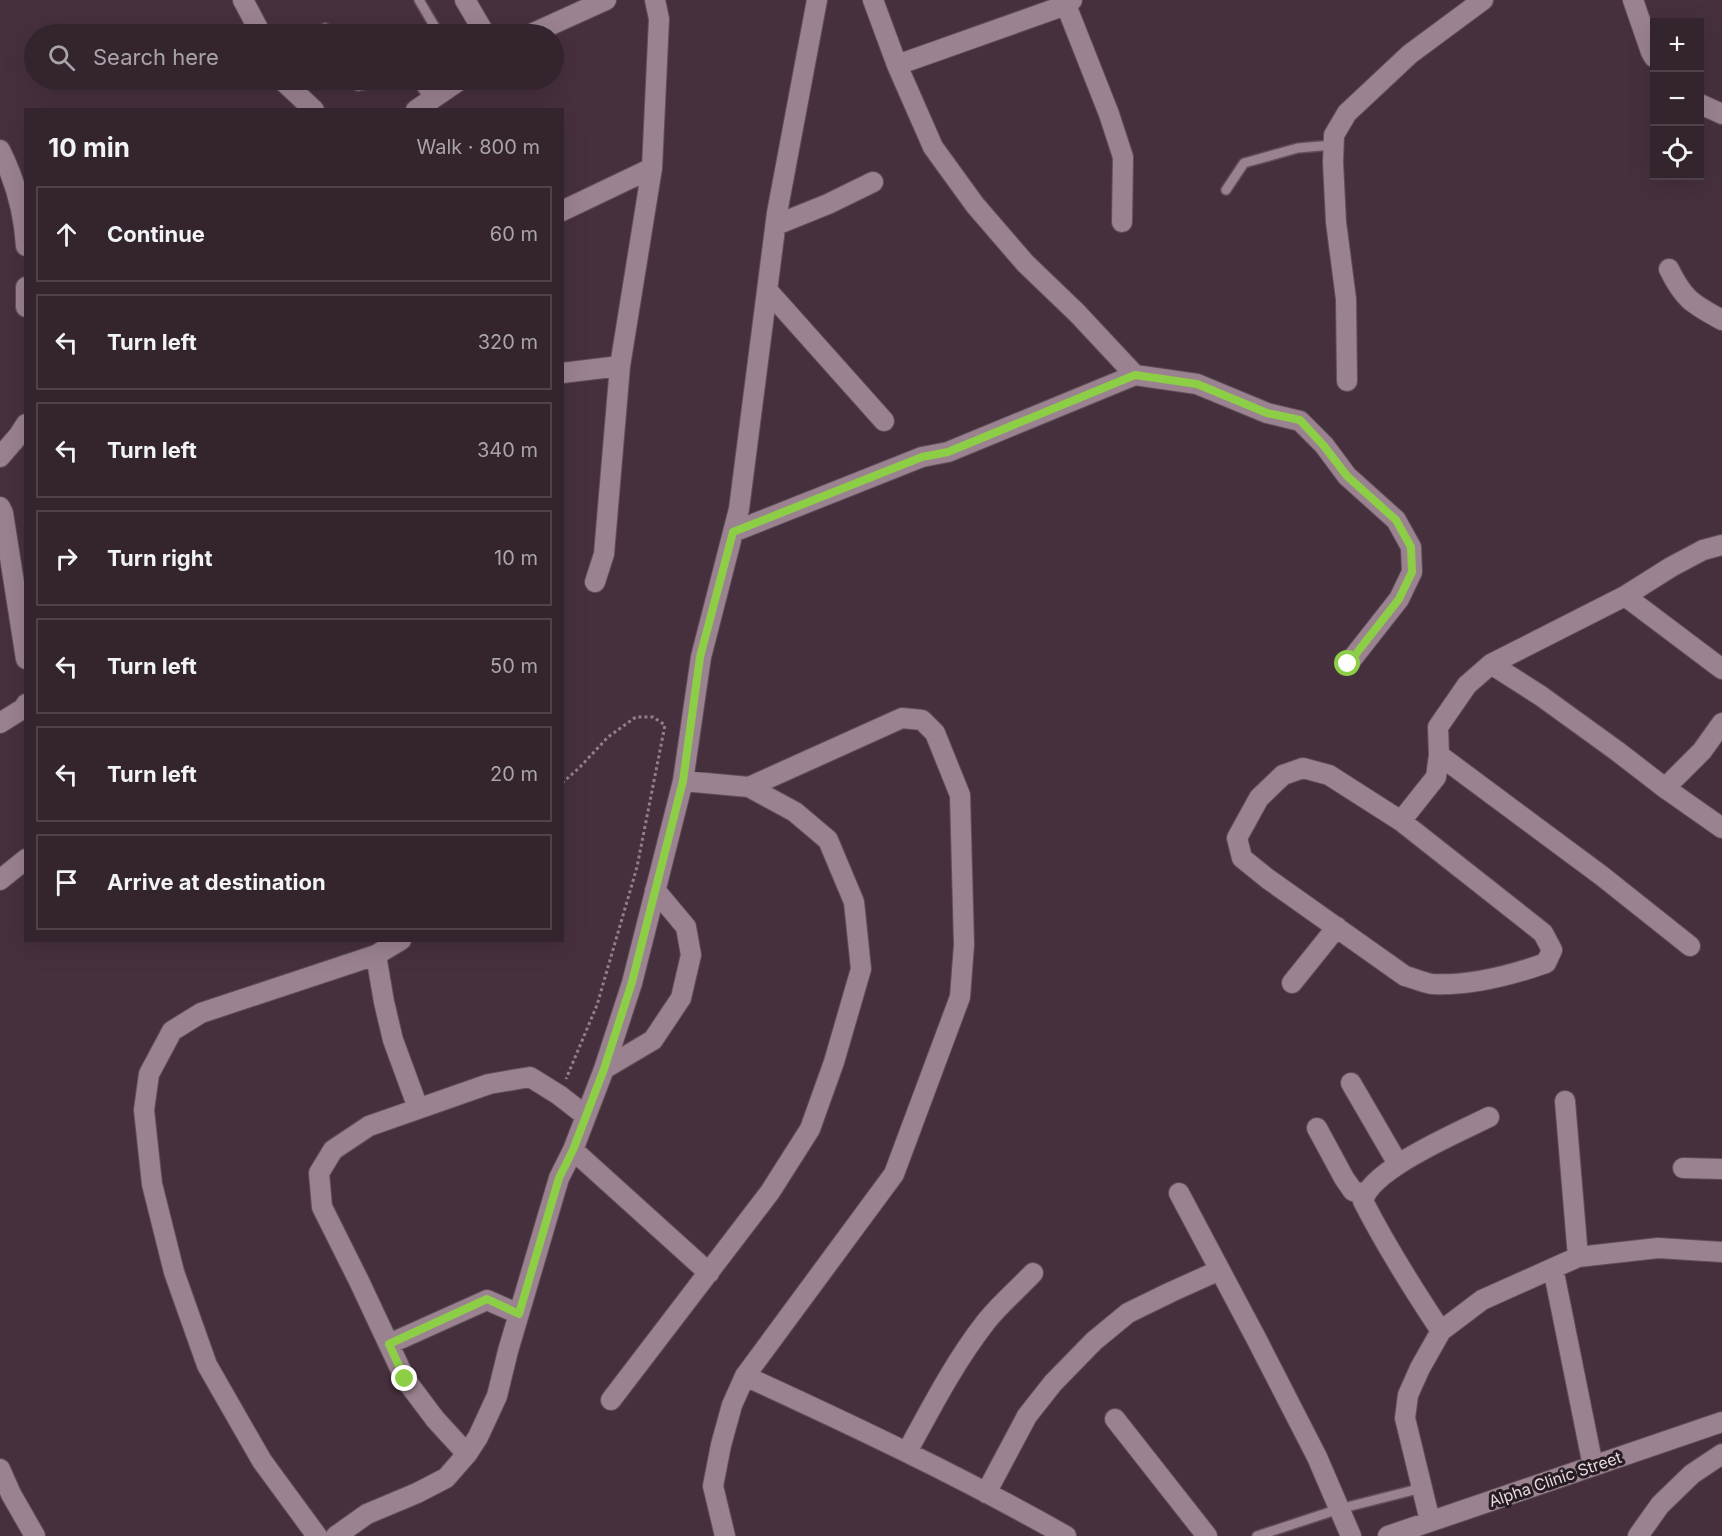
<!DOCTYPE html>
<meta charset="utf-8">
<style>
body{margin:0;font-family:Inter,sans-serif;background:#3f303a;color:#f1f3f6}
.controls{position:absolute;right:18px;top:18px;display:grid;overflow:hidden;border-radius:0px;box-shadow:0 6px 24px #0002}
.controls button{width:54px;height:54px;display:grid;place-items:center;padding:0;border:0;border-bottom:2px solid #4e414a;background:#34242e;color:#f1f3f6;font:30px sans-serif}
.stop{position:absolute;width:18px;height:18px;margin:-14px;border:4px solid #8cce46;border-radius:50%;background:#fff}
.stop.end{background:#8cce46;border-color:#fff;box-shadow:0 2px 6px #0008}
.list{margin:0;padding:0;list-style:none}
h2{display:flex;justify-content:space-between;align-items:center;height:78px;margin:0;padding:0 24px;font-size:26px}
h2 small{font-size:20px;font-weight:400;color:#a9a4aa}
.list li{display:grid;grid-template-columns:39px 1fr auto;gap:18px;align-items:center;box-sizing:border-box;height:96px;margin:0 12px 12px;padding:0 12px;border:2px solid #4e414a;border-radius:0px}
.list b{display:block;font-size:22px;white-space:nowrap}
.list em{font-size:20px;font-style:normal;color:#a9a4aa}
.icon{flex:none;width:33px;height:33px;fill:none;stroke:currentColor;stroke-width:2;stroke-linecap:round;stroke-linejoin:round}
.map{position:relative;flex:none;width:1722px;height:1536px;overflow:hidden}
.search{position:absolute;background:#34242e;box-shadow:0 6px 24px #0002;left:24px;top:24px;width:540px;height:66px;display:flex;align-items:center;gap:15px;box-sizing:border-box;padding:0 21px;border-radius:33px;color:#a9a4aa;font-size:22px}
.panel{position:absolute;background:#34242e;box-shadow:0 6px 24px #0002;left:24px;top:108px;width:540px;height:834px;border-radius:0px}
.map>svg:first-child{display:block}
.lines{fill:none;stroke-linecap:round;stroke-linejoin:round}
.lane-casing{stroke:#604f59;stroke-width:12}
.street-casing{stroke:#604f59;stroke-width:22}
.path{stroke:#917f8a;stroke-width:3;stroke-dasharray:3 3;stroke-linecap:butt}
.lane{stroke:#9b8291;stroke-width:9}
.street{stroke:#9b8291;stroke-width:20}
.route{stroke:#8cce46;stroke-width:8}
.labels{text-anchor:middle;stroke-width:6;stroke-linejoin:round;paint-order:stroke}
.street-label{font-size:16px;fill:#e9dbe3;stroke:#261c22}
</style>
<div class="map">
<svg width="1722" height="1536" viewBox="0 0 1722 1536">
<rect width="100%" height="100%" fill="#46303d"/>
<g class="lines">
<defs>
<path id="lane" d="M419 0 439 34
M325 28 328 34
M351 80 358 86 367 84 376 80
M417 80 430 100
M1226 190 1244 163 1298 148 1333 145
M1257 1536 1339 1509 1422 1488"/>
<path id="street" d="M243 0 261 34
M465 0 485 34
M873 0 897 65 933 147 975 205 1025 263 1077 313 1135 375 1197 384 1267 413 1300 421 1324 445 1347 476 1396 520 1411 547 1412 572 1399 599 1348 664
M1633 0 1651 52 1654 57
M1066 5 1109 114 1123 157 1122 222
M531 34 606 0
M897 65 1066 5 1072 0
M282 80 314 110
M1700 104 1722 114
M416 110 460 80
M0 150C15 180 24 212 26 246
M562 211 652 168 659 19 655 0
M776 225 828 204 873 182
M1669 269C1684 300 1693 304 1722 320
M26 287V307
M768 291 884 421
M562 373 620 366
M1347 381 1346 299 1336 222 1333 162 1334 135 1347 113 1410 54 1483 0
M0 457 19 435 26 424
M0 507 3 513 26 659
M733 532 922 457 948 452 1135 375
M595 582 604 554 620 366 652 168
M1625 596 1722 669
M1491 664 1541 696 1617 751 1665 788 1722 828
M0 723 24 708 26 704
M1439 755 1602 876 1690 946
M1303 768 1329 775 1401 821 1543 933 1552 950 1546 963C1512 975 1468 986 1432 984 1423 983 1414 978 1405 976L1268 879 1242 858 1237 838 1259 798 1283 775Z
M1665 788 1702 751 1722 723
M1401 821 1436 777 1439 755 1438 727 1467 685 1491 664 1625 596 1671 567 1703 550 1722 545
M0 880 26 859
M376 955 384 1002 393 1040 418 1108
M1292 983 1337 927
M604 1069 653 1040 681 998 691 955 686 927 655 890
M1351 1083 1398 1164
M1565 1101 1578 1257
M1317 1128 1344 1178 1353 1191 1365 1194
M573 1150 709 1273
M1683 1168 1722 1169
M1179 1193 1257 1340 1317 1457 1351 1536
M1553 1268 1593 1466
M1441 1331C1413 1289 1386 1246 1363 1201 1371 1169 1459 1132 1489 1117
M389 1344 487 1300 519 1314
M745 1376C854 1426 962 1477 1066 1536
M611 1400 770 1192 810 1129 834 1062 861 969 854 902 828 840 795 812 749 787 683 781
M1115 1419 1207 1536
M907 1452C931 1408 954 1363 985 1323 999 1305 1017 1290 1033 1273
M467 1454 435 1419 405 1379 359 1281 322 1207 319 1173 333 1150 369 1126 489 1084 530 1077 559 1095 586 1116
M0 1469 11 1494 35 1536
M986 1493 1027 1416 1053 1383 1094 1341 1128 1313 1171 1292 1220 1270
M1430 1521 1405 1418 1408 1395 1420 1368 1441 1331 1482 1300 1578 1257 1658 1248 1722 1252
M317 1536 262 1461 207 1365 174 1272 152 1184 144 1110 149 1074 172 1031 201 1013 376 955 401 940
M336 1536 367 1514 417 1493 446 1478 467 1454 478 1437 497 1396 508 1351 559 1178 573 1150 604 1069 632 983 683 781 701 657 739 509 777 213 817 0
M725 1536 713 1486 721 1445 732 1405 745 1376 894 1174 960 997 964 945 960 795 935 733 922 720 902 718 749 787
M1388 1536 1722 1422
M1638 1536 1660 1505 1692 1474 1722 1454"/>
</defs>
<!-- lane casing -->
<use href="#lane" class="lane-casing"/>
<!-- street casing -->
<use href="#street" class="street-casing"/>
<!-- path -->
<path class="path" d="M562 783 580 767 608 737 636 717H653L665 725 637 867 597 1005 566 1079"/>
<!-- lane -->
<use href="#lane" class="lane"/>
<!-- street -->
<use href="#street" class="street"/>
</g>
<g class="lines">
<!-- route -->
<path class="route" d="M405 1379 389 1344 487 1299 519 1314 559 1178 573 1150 604 1069 632 982 683 781 700 657 733 532 922 457 948 452 1135 375 1197 384 1267 413 1300 420 1324 446 1347 476 1396 520 1411 547 1412 572 1399 599 1348 664"/>
</g>
<g class="labels">
<!-- street labels -->
<g class="street-label">
<text transform="translate(1555 1479) rotate(-19)" y="6">Alpha Clinic Street</text>
</g>
</g>
</svg>
<div class="controls">
<button>+</button>
<button>−</button>
<button><svg class="icon" aria-label="locate" viewBox="0 0 24 24"><circle cx="12" cy="12" r="6"/><path d="M12 2v4M12 18v4M2 12h4M18 12h4"/></svg></button>
</div>
<div class="stop" style="left:1348px;top:664px"></div>
<div class="stop end" style="left:405px;top:1379px"></div>
<div class="search"><svg class="icon" aria-label="search" viewBox="0 0 24 24"><circle cx="10" cy="10" r="6"/><path d="M15 15l6 6"/></svg>Search here</div>
<section class="panel">
<h2>10 min<small>Walk · 800 m</small></h2>
<ul class="list">
<li><svg class="icon" aria-label="ahead" viewBox="0 0 24 24"><path d="M12 20V5M6 11l6-6 6 6"/></svg><div><b>Continue</b></div><em>60 m</em></li>
<li><svg class="icon" aria-label="left" viewBox="0 0 24 24"><path d="M17 20v-9H6M10 6l-5 5 5 5"/></svg><div><b>Turn left</b></div><em>320 m</em></li>
<li><svg class="icon" aria-label="left" viewBox="0 0 24 24"><path d="M17 20v-9H6M10 6l-5 5 5 5"/></svg><div><b>Turn left</b></div><em>340 m</em></li>
<li><svg class="icon" aria-label="right" viewBox="0 0 24 24"><path d="M7 20v-9h11M14 6l5 5-5 5"/></svg><div><b>Turn right</b></div><em>10 m</em></li>
<li><svg class="icon" aria-label="left" viewBox="0 0 24 24"><path d="M17 20v-9H6M10 6l-5 5 5 5"/></svg><div><b>Turn left</b></div><em>50 m</em></li>
<li><svg class="icon" aria-label="left" viewBox="0 0 24 24"><path d="M17 20v-9H6M10 6l-5 5 5 5"/></svg><div><b>Turn left</b></div><em>20 m</em></li>
<li><svg class="icon" aria-label="arrive" viewBox="0 0 24 24"><path d="M6 21V4h12l-3 4 3 4H6"/></svg><div><b>Arrive at destination</b></div></li>
</ul>
</section>
</div>
